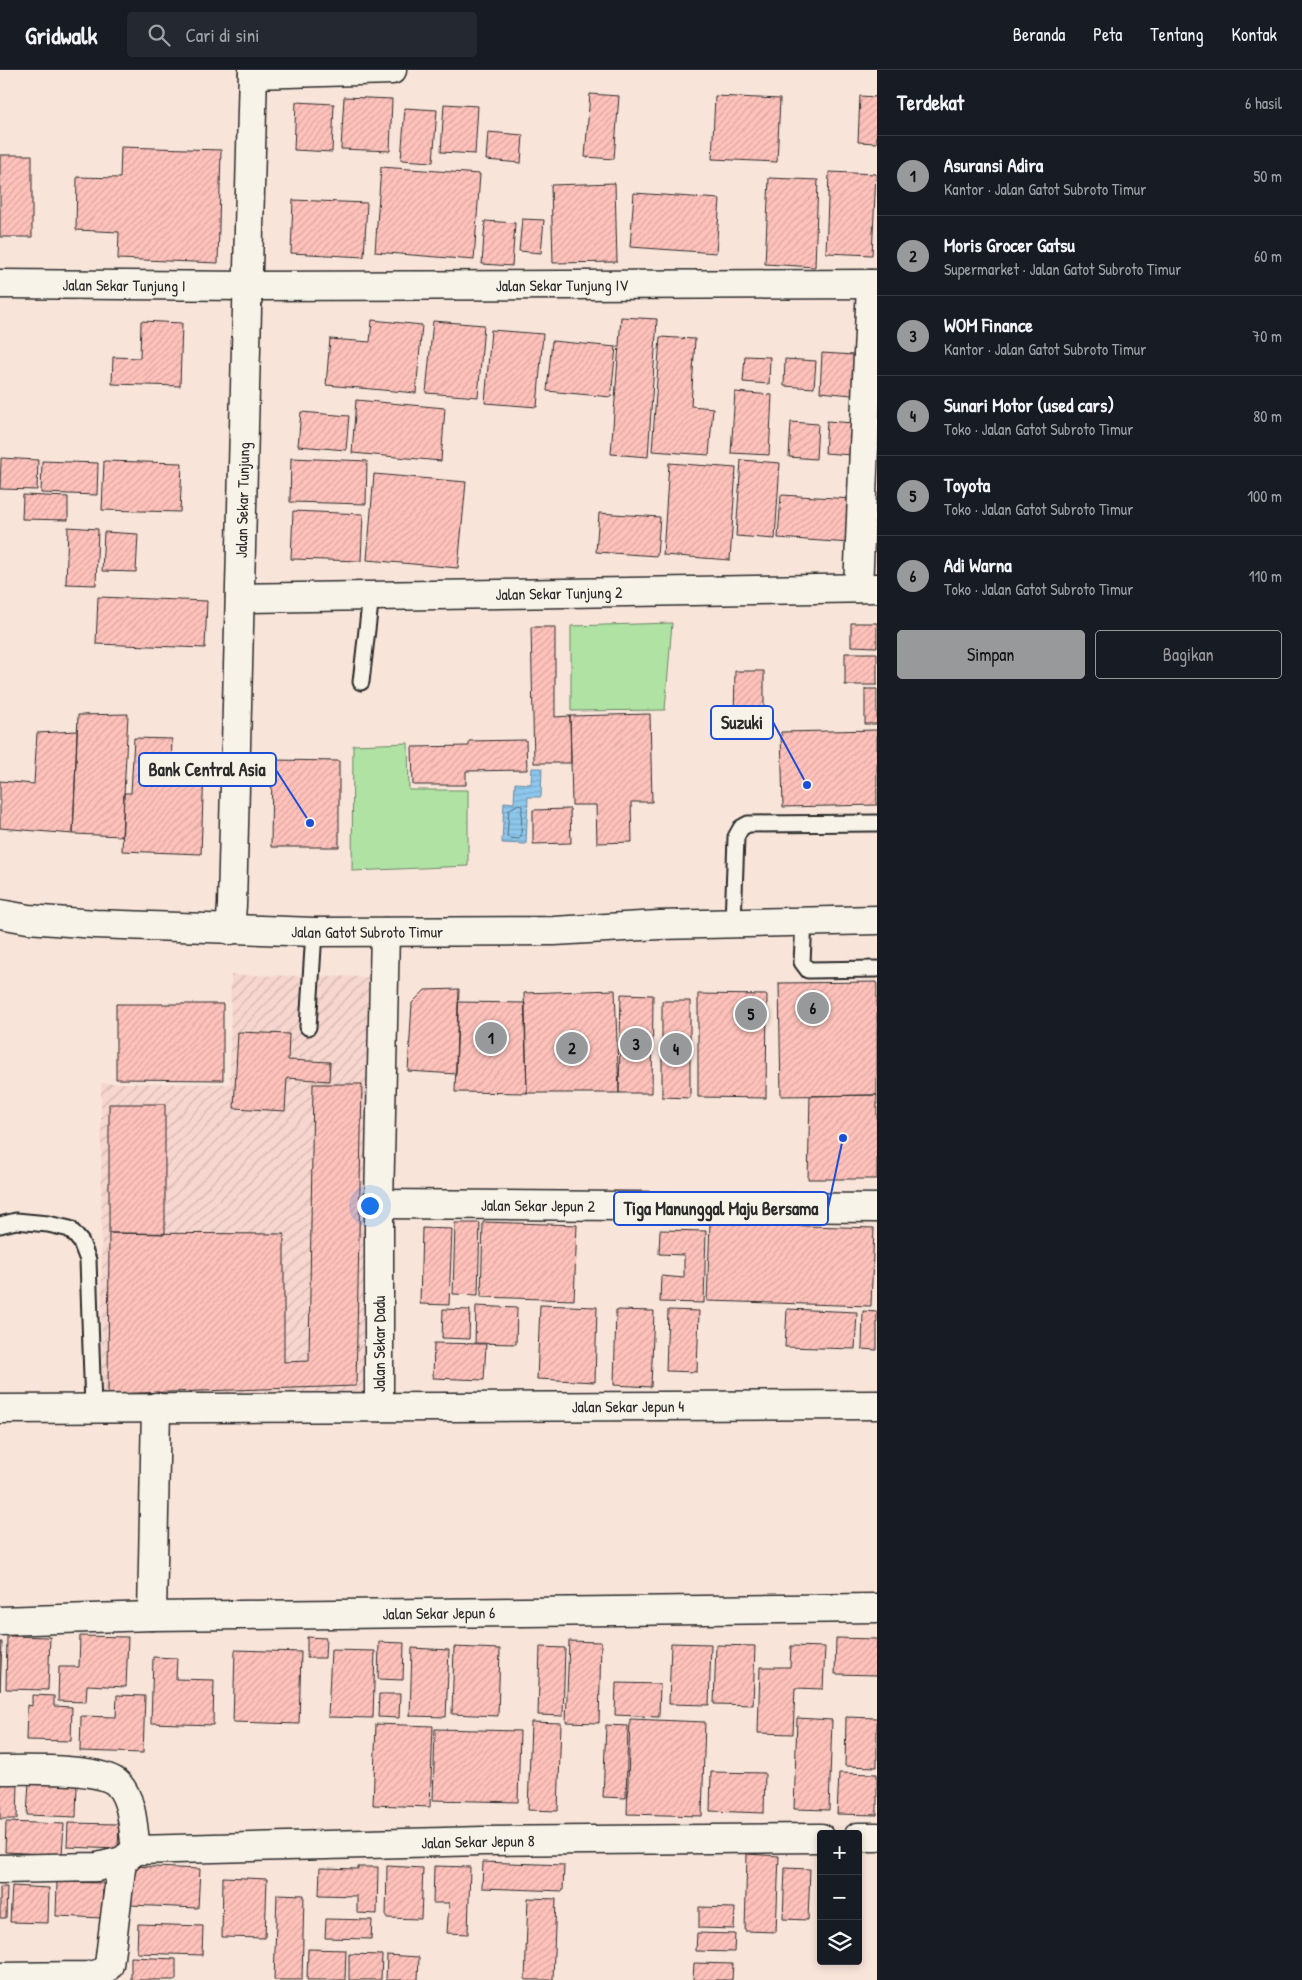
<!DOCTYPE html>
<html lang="id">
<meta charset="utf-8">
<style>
body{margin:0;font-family:"Patrick Hand",sans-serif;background:#242831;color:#f1f3f6}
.controls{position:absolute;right:15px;bottom:15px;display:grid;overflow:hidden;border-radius:5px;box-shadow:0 2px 8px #0003}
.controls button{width:45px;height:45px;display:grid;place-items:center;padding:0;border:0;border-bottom:1px solid #363941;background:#171b24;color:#f1f3f6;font:25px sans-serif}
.you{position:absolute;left:369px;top:1135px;width:18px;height:18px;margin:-12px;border:4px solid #fff;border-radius:50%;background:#1a73e8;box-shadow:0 0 0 8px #1a73e833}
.badge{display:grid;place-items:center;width:32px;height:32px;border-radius:50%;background:#98999b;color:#111;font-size:16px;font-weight:700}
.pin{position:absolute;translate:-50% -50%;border:2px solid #fff;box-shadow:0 1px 5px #0006}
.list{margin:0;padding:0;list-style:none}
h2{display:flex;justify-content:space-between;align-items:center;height:65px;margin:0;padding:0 20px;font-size:21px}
h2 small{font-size:16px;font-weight:400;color:#9ea1a6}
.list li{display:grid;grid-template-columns:32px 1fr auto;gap:15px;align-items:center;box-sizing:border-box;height:80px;padding:0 20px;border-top:1px solid #363941}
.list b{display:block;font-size:19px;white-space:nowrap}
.list p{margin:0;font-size:16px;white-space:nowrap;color:#9ea1a6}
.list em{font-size:16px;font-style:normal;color:#9ea1a6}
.actions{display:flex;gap:10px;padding:15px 20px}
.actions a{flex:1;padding:11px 0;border:1px solid #98999b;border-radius:5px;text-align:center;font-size:18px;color:#98999b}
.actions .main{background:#98999b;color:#111}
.icon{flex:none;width:28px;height:28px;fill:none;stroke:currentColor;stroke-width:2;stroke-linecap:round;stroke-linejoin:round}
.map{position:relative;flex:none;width:877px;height:1910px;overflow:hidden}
header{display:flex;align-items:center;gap:30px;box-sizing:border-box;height:70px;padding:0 25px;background:#171b24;border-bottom:1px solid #363941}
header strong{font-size:24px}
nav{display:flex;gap:28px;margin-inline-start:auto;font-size:18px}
.search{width:350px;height:45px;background:#242831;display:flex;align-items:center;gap:12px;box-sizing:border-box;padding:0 18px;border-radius:5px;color:#9ea1a6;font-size:19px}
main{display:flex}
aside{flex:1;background:#171b24}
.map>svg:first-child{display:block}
.industrial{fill:url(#industrial-furrows)}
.grass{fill:#afe2a3;stroke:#6d8667}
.water{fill:url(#water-rules);stroke:#66899f}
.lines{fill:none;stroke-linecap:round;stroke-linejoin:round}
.shore{stroke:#526978;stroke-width:1}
.building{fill:url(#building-hatch);stroke:#2b2b2b}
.service-casing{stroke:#2b2b2b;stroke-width:19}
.minor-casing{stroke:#2b2b2b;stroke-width:31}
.trunk-casing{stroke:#2b2b2b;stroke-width:31}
.service{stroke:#f7f3e8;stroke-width:15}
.minor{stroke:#f7f3e8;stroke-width:28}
.trunk{stroke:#f7f3e8;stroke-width:28}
.labels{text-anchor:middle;stroke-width:4;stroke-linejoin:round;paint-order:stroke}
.street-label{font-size:16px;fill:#2b2b2b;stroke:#f7f3e8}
.leader{fill:none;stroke:#1d4ed8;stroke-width:2}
.callout-dot{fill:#1d4ed8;stroke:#f7f3e8;stroke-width:2}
.callout{fill:#f7f3e8;stroke:#1d4ed8;stroke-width:2}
.callout-label{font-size:18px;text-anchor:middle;font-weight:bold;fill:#2b2b2b}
</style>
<header>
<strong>Gridwalk</strong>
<div class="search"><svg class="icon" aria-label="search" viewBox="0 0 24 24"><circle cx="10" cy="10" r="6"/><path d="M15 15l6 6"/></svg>Cari di sini</div>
<nav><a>Beranda</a><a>Peta</a><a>Tentang</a><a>Kontak</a></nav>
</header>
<main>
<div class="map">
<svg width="877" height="1910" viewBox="0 0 877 1910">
<defs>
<pattern id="industrial-furrows" width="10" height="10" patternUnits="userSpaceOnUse" patternTransform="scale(1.25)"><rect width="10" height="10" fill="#f6d6ce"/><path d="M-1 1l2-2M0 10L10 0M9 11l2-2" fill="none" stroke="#d3b8b1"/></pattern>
<pattern id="water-rules" width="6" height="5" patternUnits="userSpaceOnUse" patternTransform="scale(1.25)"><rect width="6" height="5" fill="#8dc7ec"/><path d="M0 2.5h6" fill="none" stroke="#7aabcb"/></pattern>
<pattern id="building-hatch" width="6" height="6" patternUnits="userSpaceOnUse" patternTransform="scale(1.25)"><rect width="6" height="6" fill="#fec2bb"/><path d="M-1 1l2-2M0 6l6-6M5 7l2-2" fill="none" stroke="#daa7a1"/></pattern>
</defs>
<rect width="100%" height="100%" fill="#f9e4da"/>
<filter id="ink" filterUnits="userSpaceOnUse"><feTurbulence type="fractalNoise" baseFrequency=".02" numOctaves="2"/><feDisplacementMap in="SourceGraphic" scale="10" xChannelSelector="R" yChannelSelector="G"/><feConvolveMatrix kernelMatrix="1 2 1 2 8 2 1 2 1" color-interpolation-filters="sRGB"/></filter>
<g filter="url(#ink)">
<!-- industrial -->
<path class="industrial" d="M231 905 374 907 369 1325 102 1332 101 1013 230 1014Z"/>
<!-- grass -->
<path class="grass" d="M672 553 665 640 571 641V556Z
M408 673 409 720H468V796L352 801 353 675Z"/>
<!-- water -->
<path class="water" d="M532 698H542L541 727H528L526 774 502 773 504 732 514 733 515 713 531 714Z"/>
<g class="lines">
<!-- shore -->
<path class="shore" d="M519 734 522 736 521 767 519 769 509 768 507 766 509 740Z"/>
</g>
<!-- building -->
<path class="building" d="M590 24 619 26 614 89 585 87Z
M715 26 780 29 777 92 712 89Z
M860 26 877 27V73L858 72Z
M344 27 392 29 390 81 341 79Z
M296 32 334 34 332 82 294 80Z
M444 34 478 36 475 84 441 82Z
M405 38 437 40 433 92 401 90Z
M488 62 523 65 521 93 486 90Z
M121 77 221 80 218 193 118 189 119 162 76 160 77 107 120 108Z
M0 85H32V167H0Z
M381 97 480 104 474 190 375 182Z
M829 102 876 104 872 185 826 183Z
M769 108 818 110 815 197 765 194Z
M615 113 617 192 553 193 551 115Z
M634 123 720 129 716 183 630 177Z
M293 130 367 133 364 187 291 183Z
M522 149 544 150 541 183 519 181Z
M485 151 515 153 512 196 482 194Z
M621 247 657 249 648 387 611 384Z
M372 250 422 255 416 323 326 315 330 269 370 272Z
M141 251 182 253 180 316 112 314 113 287 140 288Z
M433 251 484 255 478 327 426 323Z
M491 260 543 264 537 337 485 333Z
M660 267 695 269 691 336 713 338 709 385 652 381Z
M552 271 616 277 611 327 547 321Z
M822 283 854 285 852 325 820 322Z
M745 286 770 287 769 314 743 312Z
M785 289 816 291 814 318 784 316Z
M735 322 772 325 769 385 731 383Z
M356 330 445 338 441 391 352 383Z
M301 342 349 346 346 380 298 376Z
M827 351 853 353 851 385 825 383Z
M791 352 818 354 816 389 789 387Z
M1 388 38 390 37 420 0 419Z
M291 388 367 391 366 434 290 432Z
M741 390 780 393 775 469 736 466Z
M42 391 98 393 97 425 41 423Z
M104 391 182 393 180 442 102 440Z
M669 393 736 398 730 490 663 485Z
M374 404 466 412 458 498 367 490Z
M23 425 68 427V450L22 449Z
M781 425 853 429 850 473 778 468Z
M293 441 363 444 361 491 291 489Z
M599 443 660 447 657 486 596 482Z
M68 457 98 459 96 515 66 514Z
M104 462 138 464 136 502 102 501Z
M98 527 207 531 205 578 96 574Z
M851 553H877V577L851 576Z
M531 557H555V647L570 646 571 693H534Z
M845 583H877V615H845Z
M735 601H764V653L734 652Z
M865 619H877V654H865Z
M128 644 122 766 73 764 78 645Z
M650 644 652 732H631L632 772 597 773 596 735H572L570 646Z
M877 660V735L783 737 781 662Z
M77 661 73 764 0 758V711L34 714 37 663Z
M134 668 172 669 171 699 204 700 201 784 122 781 124 723H131Z
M526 670 527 700 466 701V715H413L412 677 469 676V671Z
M272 690 339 691V777H271Z
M570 739 571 773 533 774V740Z
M877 912V1025L781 1026 779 913Z
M459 919 456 1004 408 1001 412 933 425 920Z
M615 920 619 1023H527L524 923Z
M621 924 653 925 652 1023H619Z
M698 924 767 925 766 1028 698 1027Z
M662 931H690V1028L662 1027Z
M458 932 525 933 527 1023 455 1022Z
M116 934H223V1010L116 1009Z
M238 962 289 964 288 990 330 992 329 1011 287 1008 285 1041 234 1038Z
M313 1014H362L356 1316 108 1324 109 1163 284 1164V1292L309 1291Z
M877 1025V1109H808L810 1026Z
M109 1034H165V1164L109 1163Z
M483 1152 577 1155 574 1230 481 1227Z
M455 1153H480L478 1225 453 1224Z
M710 1153 874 1158 871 1236 707 1231Z
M422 1158 452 1159 449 1235 420 1234Z
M660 1160 706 1161 704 1233 660 1232 661 1206 684 1208V1185L659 1184Z
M540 1235 597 1237 595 1312 537 1309Z
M476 1236 517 1238 516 1274 475 1273Z
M443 1239 470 1240 469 1269 442 1268Z
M787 1239 857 1242 855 1279 785 1277Z
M616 1240 654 1241 651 1317 614 1315Z
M668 1240 699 1241 697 1302 666 1301Z
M863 1241 877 1242V1280L862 1279Z
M434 1273 486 1274 484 1310 433 1308Z
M7 1566 50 1567 48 1620 6 1619Z
M80 1566 128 1567 126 1617 87 1615 86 1632 58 1631 59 1597H79Z
M307 1567 326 1568 325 1588H307Z
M836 1568 877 1569V1605L835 1604Z
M569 1571 601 1572 599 1653 566 1652Z
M0 1572H2L0 1621Z
M379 1572 404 1573 403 1610 378 1609Z
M671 1573 711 1574 709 1635 669 1634Z
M716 1575 755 1576 753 1635 714 1634Z
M791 1576 825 1577 823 1619 795 1618 793 1664 758 1663 760 1597H790Z
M454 1577 500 1579 498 1646 452 1644Z
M540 1577 565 1578 563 1646 538 1645Z
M412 1578 449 1580 446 1647 410 1646Z
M235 1580 301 1582 299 1654 233 1652Z
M331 1580 375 1581 373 1648 328 1647Z
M153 1587 177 1588 176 1609 214 1610 213 1655 151 1653Z
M616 1613 660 1614 659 1647 615 1645Z
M379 1624H400L399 1648 378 1647Z
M32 1625 54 1626V1636L72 1637 71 1671 26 1670 27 1635 32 1636Z
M117 1625 145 1626 143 1683 80 1681 81 1646 116 1647Z
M846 1647 877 1648V1697L845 1696Z
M797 1648 832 1650 829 1740 794 1739Z
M630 1649 705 1652 702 1746 627 1744Z
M531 1652 561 1653 558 1741 528 1740Z
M376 1654 433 1656 430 1737 373 1735Z
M606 1655 628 1656 626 1728 603 1727Z
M435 1659 520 1661 518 1732 433 1730Z
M711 1702 765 1703 764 1743 710 1741Z
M839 1703 877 1704V1745L837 1744Z
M29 1711 77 1713 76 1747 27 1745Z
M0 1712 18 1713 17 1749H0Z
M6 1752 64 1754 62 1785 5 1782Z
M68 1753 119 1754 118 1779 67 1777Z
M747 1784 779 1786 776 1862 745 1861Z
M483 1792 564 1795 563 1821 482 1818Z
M131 1796 200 1799 198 1838 130 1835Z
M387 1796 423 1798 421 1849 386 1848Z
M434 1796 470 1797 468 1864 447 1863 449 1833H433Z
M358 1797H378L377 1844 357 1843V1826L319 1825 320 1798 358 1799Z
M785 1798 810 1799 808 1850 783 1849Z
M819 1799H821V1829H819Z
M223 1807 267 1809 265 1868 222 1867Z
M57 1812 103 1813 102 1848 56 1846Z
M12 1816 49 1818 48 1853 10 1852Z
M0 1817H7L6 1848H0Z
M277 1824 304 1825 302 1910H274Z
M528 1828 556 1829 553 1910H525Z
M699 1837 735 1838 734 1859 699 1858Z
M326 1849 372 1850 371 1869 325 1868Z
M138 1854 203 1856 202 1885 137 1883Z
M697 1863 735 1864 734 1882 696 1881Z
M308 1879 346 1880 345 1910H307Z
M349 1884 382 1885 381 1910H349Z
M387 1885 419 1887 418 1910H386Z
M131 1887 176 1889V1910H131Z
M694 1893 733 1894 732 1910H693Z"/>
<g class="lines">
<defs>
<path id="service" d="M361 612 371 525
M804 851 802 892 808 900 877 899
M733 853 736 767 741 758 748 754 877 753
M308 957 314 862
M0 1155 16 1151 48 1154 70 1159 81 1172 88 1190 93 1337"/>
<g id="minor">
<path d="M253 4 392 0"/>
<path id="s1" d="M0 214 247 216 877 214"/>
<path d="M858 518 871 214"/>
<path id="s2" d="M240 528 877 518"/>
<path id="s3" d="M230 860 232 835 253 0"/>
<path id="s4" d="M379 1134 877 1138"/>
<path d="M379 1337V1134L385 862"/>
<path id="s5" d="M0 1339 877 1335"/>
<path d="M152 1546 156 1337"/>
<path id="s6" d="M0 1551 152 1546 877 1538"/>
<path d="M0 1700C24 1700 102 1697 118 1714 133 1730 133 1759 136 1780"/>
<path d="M858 1767H877"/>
<path id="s7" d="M136 1780 483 1771 821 1768"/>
<path d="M0 1799 97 1797 122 1791 135 1781"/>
<path d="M0 1907 89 1906 102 1903 109 1895 122 1791"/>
</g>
<g id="trunk">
<path id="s8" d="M0 844 28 849 95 854 314 862 554 861 659 855 877 850"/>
</g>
</defs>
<!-- service casing -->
<use href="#service" class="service-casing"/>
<!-- minor casing -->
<use href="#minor" class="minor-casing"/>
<!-- trunk casing -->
<use href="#trunk" class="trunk-casing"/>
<!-- service -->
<use href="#service" class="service"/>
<!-- minor -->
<use href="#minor" class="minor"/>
<!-- trunk -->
<use href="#trunk" class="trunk"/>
</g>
</g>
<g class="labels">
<!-- street labels -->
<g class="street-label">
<text dy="6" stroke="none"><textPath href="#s1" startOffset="124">Jalan Sekar Tunjung I</textPath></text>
<text dy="6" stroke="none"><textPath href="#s1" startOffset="562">Jalan Sekar Tunjung IV</textPath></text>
<text dy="6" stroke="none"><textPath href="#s3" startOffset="430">Jalan Sekar Tunjung</textPath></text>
<text dy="6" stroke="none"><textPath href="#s2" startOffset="319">Jalan Sekar Tunjung 2</textPath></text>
<text dy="6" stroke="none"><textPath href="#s8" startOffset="368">Jalan Gatot Subroto Timur</textPath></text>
<text dy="6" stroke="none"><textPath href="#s4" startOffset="159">Jalan Sekar Jepun 2</textPath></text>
<text transform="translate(379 1274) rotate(-90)" y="6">Jalan Sekar Dadu</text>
<text dy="6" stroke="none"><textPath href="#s5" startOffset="628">Jalan Sekar Jepun 4</textPath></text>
<text dy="6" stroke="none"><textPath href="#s6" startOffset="439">Jalan Sekar Jepun 6</textPath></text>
<text dy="6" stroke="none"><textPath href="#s7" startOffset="342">Jalan Sekar Jepun 8</textPath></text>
</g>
</g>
<!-- callouts -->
<path class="leader" d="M807 715L773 652M310 753L276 700M843 1068L828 1138"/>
<g class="callout-dot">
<circle cx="807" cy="715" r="5"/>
<circle cx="310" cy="753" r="5"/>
<circle cx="843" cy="1068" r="5"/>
</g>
<g class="callout">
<rect x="711" y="636" width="62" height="33" rx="5"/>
<rect x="139" y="683" width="137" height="33" rx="5"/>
<rect x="614" y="1122" width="214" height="33" rx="5"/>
</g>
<g class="callout-label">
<text x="742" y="659">Suzuki</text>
<text x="207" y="706">Bank Central Asia</text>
<text x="721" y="1145">Tiga Manunggal Maju Bersama</text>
</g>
</svg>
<div class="controls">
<button>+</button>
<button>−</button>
<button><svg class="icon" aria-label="layers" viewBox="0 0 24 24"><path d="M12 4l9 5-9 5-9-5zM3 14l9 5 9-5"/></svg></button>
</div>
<div class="you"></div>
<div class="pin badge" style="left:491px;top:968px">1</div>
<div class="pin badge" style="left:572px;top:978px">2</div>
<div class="pin badge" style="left:636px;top:974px">3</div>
<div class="pin badge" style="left:676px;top:979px">4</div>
<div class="pin badge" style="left:751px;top:944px">5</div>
<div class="pin badge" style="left:813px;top:938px">6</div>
</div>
<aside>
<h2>Terdekat<small>6 hasil</small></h2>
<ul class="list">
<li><span class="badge">1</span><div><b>Asuransi Adira</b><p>Kantor · Jalan Gatot Subroto Timur</p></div><em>50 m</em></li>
<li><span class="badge">2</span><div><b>Moris Grocer Gatsu</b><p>Supermarket · Jalan Gatot Subroto Timur</p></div><em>60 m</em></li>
<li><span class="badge">3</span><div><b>WOM Finance</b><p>Kantor · Jalan Gatot Subroto Timur</p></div><em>70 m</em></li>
<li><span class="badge">4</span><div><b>Sunari Motor (used cars)</b><p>Toko · Jalan Gatot Subroto Timur</p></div><em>80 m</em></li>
<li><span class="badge">5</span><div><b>Toyota</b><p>Toko · Jalan Gatot Subroto Timur</p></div><em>100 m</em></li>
<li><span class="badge">6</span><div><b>Adi Warna</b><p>Toko · Jalan Gatot Subroto Timur</p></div><em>110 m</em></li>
</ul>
<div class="actions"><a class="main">Simpan</a><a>Bagikan</a></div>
</aside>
</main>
